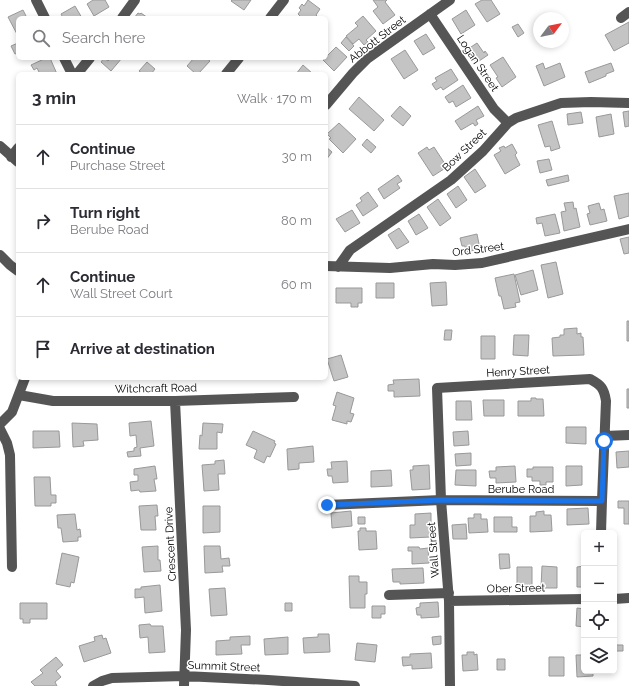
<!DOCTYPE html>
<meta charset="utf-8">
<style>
body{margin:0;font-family:Raleway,sans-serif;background:#f2f2f3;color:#2b2b33}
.controls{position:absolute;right:12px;bottom:12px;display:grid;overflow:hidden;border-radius:6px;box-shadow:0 2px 6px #0003}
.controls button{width:36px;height:36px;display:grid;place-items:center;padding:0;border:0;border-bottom:1px solid #e1e1e2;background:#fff;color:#2b2b33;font:20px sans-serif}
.compass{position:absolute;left:533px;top:12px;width:36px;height:36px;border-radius:50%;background:#fff;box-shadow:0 2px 6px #0003;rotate:58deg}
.stop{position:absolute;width:12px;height:12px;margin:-9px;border:3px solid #1a73e8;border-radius:50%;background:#fff}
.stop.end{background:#1a73e8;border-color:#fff;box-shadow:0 1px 4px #0008}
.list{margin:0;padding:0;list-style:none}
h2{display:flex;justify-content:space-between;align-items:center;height:52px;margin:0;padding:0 16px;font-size:17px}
h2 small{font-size:13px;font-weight:400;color:#7c7c81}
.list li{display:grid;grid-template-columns:26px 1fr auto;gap:12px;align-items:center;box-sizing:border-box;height:64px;padding:0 16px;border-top:1px solid #e1e1e2}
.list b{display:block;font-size:15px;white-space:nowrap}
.list p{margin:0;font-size:13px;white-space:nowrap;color:#7c7c81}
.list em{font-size:13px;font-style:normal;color:#7c7c81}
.icon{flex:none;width:22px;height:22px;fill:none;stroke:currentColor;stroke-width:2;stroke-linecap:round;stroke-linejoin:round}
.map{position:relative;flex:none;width:629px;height:686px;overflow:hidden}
.search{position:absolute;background:#fff;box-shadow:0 2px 6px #0003;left:16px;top:16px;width:312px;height:44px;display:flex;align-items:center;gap:10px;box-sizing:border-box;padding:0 14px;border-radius:6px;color:#7c7c81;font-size:15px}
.panel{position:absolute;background:#fff;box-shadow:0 2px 6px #0003;left:16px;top:72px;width:312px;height:308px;border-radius:6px}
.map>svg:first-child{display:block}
.building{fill:#c4c4c4;stroke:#999}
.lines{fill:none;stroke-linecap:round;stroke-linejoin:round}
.minor{stroke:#555;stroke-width:10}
.route{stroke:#1a73e8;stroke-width:5}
.labels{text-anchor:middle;stroke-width:3;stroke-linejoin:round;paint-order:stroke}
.street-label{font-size:11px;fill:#000;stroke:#fff}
</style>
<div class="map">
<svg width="629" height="686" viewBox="0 0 629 686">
<rect width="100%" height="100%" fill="#fff"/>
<!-- building -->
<path class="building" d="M93 0H105L109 7 94 16 87 4Z
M232 0H251L244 10 231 1Z
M308 0 320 9 316 15 317 16 316 18H302L298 14 301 10 299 8 302 4 304 6Z
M373 0H387L385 2 395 15 383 24 373 11 378 7Z
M482 0H491L500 14 487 22 475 4Z
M75 6 82 18H63L61 14Z
M23 10 27 18H18V36L8 17Z
M466 10 475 25 461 34 452 19Z
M138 13 140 14 141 13 148 18H134Z
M363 16 376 31 366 40 368 42 364 45 359 39 353 44 346 36 358 26 355 23Z
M629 22V43L614 51 605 35Z
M518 24 524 33 518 37 512 27Z
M426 34 435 48 423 55 414 41Z
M346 37 354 46 349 51 341 43Z
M18 43V53L15 54 11 46Z
M477 43 484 53 485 51 488 55 476 63 468 49Z
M336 47 347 57 334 71 323 60Z
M405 50 418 70 404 79 391 59Z
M503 57 516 77 502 87 496 78 498 77 490 65Z
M46 58H50L57 74H40L37 68 34 70 31 65Z
M104 58 108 61 111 58H122L111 71 101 62Z
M194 58H206L210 61 198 74H196L187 66Z
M147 62 155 69 151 74H143L139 71Z
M543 63 545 69 560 63 565 77 544 86 536 66Z
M611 63 614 71 606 74V76L589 83 585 72Z
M303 65 313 74H296Z
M451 69 458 80 443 90 441 87 436 90 432 84 437 81 435 78Z
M463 85 471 98 456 107 453 101 449 103 445 97Z
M359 97 384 120 374 131 349 109Z
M400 106 411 116 403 126 391 116Z
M478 106 484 116 476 120 478 124 475 126 473 123 461 130 455 121Z
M629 111V126L625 127 623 112Z
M581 112 583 123 568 125 567 114Z
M611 114 614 134 599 137 596 117Z
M552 121 560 148 551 151 550 146 545 147 538 125Z
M339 123 356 139 343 153 329 139 331 138 327 134Z
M367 139 376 147 371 153 362 145Z
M512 144 517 153 515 155 520 165 505 174 494 155 501 151 499 148 504 146 505 148Z
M326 147 332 152 326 160Z
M427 147 429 150 434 147 447 167 433 176 418 153Z
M549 159 552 170 540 173 537 161Z
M475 169 486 186 475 193 464 177Z
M398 175 402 181 397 184 400 188 384 199 378 189Z
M568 175 569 181 548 186 546 180Z
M458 186 467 200 456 208 447 194Z
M368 192 378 206 363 216 356 205 362 201 360 198Z
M629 193V216L619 219 614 196Z
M438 199 451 218 440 226 427 207Z
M573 202 574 209 576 208 580 227 564 231 561 212 566 211 564 203Z
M599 203 601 210 604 209 607 221 590 225 587 214 590 213 588 206Z
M352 210 360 223 345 232 336 219Z
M419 214 428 228 416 235 408 221Z
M555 214 560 233 545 236 542 223 537 224 536 218Z
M399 228 409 242 397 249 388 235Z
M477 234 480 249 466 252 465 246H462L460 238Z
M629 237V253L624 254 620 239Z
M556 262 563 294 548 298 541 265Z
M533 270 538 290 521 295 515 275Z
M514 274 520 302 515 303 516 307 504 309 501 296H499L495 278Z
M446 282 447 305 432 306 430 283Z
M376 283H394V298H376Z
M336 288H362V303H358V307H351V303H336Z
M627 321H629V341H627Z
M577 328V334L581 333V337H583L584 355 553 356 552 338 560 337V335H564V329Z
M445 330H452L451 340H444Z
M514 335H529L528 356 513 355Z
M481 336H495V359H481Z
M341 355 348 377 334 381 327 359Z
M419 379 420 396 394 397V391H388V385L394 384 393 380Z
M627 389H629V408H627Z
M337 392 354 398 350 413 354 414 351 422 347 421V424L332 420 336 406 333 405Z
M531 398H536V399H543L544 416H518V401H531Z
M483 400H504V416H484Z
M456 401H471L472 420H456Z
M151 421 154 446 140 448 141 456 128 457 127 452 134 451V448L137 447 136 435 130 436 129 423Z
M72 423 97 424 98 440 83 441 84 446 73 447Z
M203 423 223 424 222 433 217 432V449H199L200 435 202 436Z
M566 427H586V444L566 443Z
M33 431H59L60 447 33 448Z
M253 431 275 441 274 443 276 444 270 457 267 456 264 463 254 458 257 450 246 445Z
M468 431 469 445 454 446 453 432Z
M313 446 314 462 299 463V469L288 470 287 449Z
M629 451V467L617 468 616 452Z
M471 453V465L456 466 455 454Z
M224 460 225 474H218L219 490 204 491 202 465 215 464V461Z
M347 461 348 482 333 483 332 476H328L327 469H332L331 462Z
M429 465 430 489 412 490 410 470H413V466Z
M155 466 157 479H154L156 491 140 492 139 490 131 491 130 482 138 481V475H134V469Z
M515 466 516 482 496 483V478H490L489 471H496V467Z
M566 466H582V485L566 486Z
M533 467H553V482H546V485H540V481H532V477H527V469H533Z
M391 470 392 486 371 487V471Z
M456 470H476V486L455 485Z
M34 477H50L51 495H56V503H51V506H35Z
M618 501H629V524H624V508H618Z
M157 505 158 516H155L156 530H141L139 506Z
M203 506H220V532L203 533Z
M588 508 589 524 567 525V509Z
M351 511 352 526 332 528 331 513Z
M544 511V515H551L552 531 530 532V516H536V512Z
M431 513V537L410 538V525H415V514Z
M75 514 77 530 80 529 81 537H78V541L63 542 61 528H58L57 515Z
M474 514H481V519H487L488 532 469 533 468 518H474Z
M358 517H365V524H358Z
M494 517H512V527H517V532H494Z
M466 524 467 539H453L452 525Z
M360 528H366V531H376L377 549 359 550 358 531H360Z
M158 546V560H160L161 571 144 572 142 547Z
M204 546H220L221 559 229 558 230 566H222L223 572 205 573Z
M408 547H419L420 549 428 548 429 563 412 564V551H408Z
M62 553 79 557 74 583 71 582 70 587 56 584Z
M499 554H509L510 568 500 569Z
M542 566 557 567V588H541Z
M584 566V587H577V567Z
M517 567H532V588H517Z
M423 568 424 583 400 584V582H393L392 569Z
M349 576H359V582H367V594H365V608H350Z
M160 585 162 611 145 613 144 597 135 598V589H141V587Z
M225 588 227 615 211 616 209 589Z
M438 602 439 617 421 618V615H417L416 608 420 607V603Z
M20 603H47V619H30V623H23V619H20Z
M285 603H292V611H285Z
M372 606H385V614H381V618H372Z
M577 608 584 609V627L576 626Z
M150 624 151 626H163L165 652 149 653 148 637 140 638 139 625Z
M318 634H329L330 652 304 653 303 638 318 637Z
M102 635 103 639 106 638 111 653 84 662 79 646 95 641 94 637Z
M250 636V645H241L242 654 216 655V641L230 640V637Z
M441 636V644L433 645 432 637Z
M288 637V654L265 655 264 639Z
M357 643 377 645 375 662 355 660Z
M614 645H623V651H614Z
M467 652H474V655L477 654 478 670 463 671 462 655H467Z
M431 653 432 668 412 669V665L403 666 402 657H410V654Z
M576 655H584V671H593V676L577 677Z
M56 657 63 665 56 671 61 677 55 682 57 686H35L31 682 43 673 40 670Z
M549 657H564V676H549Z
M497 659H505V670H497Z"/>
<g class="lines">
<!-- minor -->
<path class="minor" d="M36 0 45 18
M430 14 494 109 508 123
M122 18 135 0
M270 18 284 0
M621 18 629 12
M64 58 72 74
M77 74 90 58
M226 74 239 58
M326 105 353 73 367 59 450 0
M0 146 18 162
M11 157 18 148
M0 255 10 265 18 271
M326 266 390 268 433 264 455 265 482 263 629 229
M338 267 350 250 451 180 483 151 508 123 516 118 561 103 591 102 629 103
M19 395 53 401H175L294 397
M175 401 186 630 184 686
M0 424 12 412 25 378
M0 429 7 443 10 455 12 567
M605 436 629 435
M327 505 441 500 601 501
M389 595 449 593
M614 599 629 598
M449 601 584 599
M93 686 102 681 112 678 184 676 268 680 355 686
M450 686 449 601 441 500 437 388 590 379C601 385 604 388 606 401L602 500 601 533"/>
</g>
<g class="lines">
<!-- route -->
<path class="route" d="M327 505 441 500 602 501 604 441"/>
</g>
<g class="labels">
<!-- street labels -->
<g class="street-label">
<text transform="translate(377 39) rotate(-38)" y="4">Abbott Street</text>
<text transform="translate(478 63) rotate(56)" y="4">Logan Street</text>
<text transform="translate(464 150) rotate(-44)" y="4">Bow Street</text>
<text transform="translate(478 249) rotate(-7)" y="4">Ord Street</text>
<text transform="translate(518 371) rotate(-3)" y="4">Henry Street</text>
<text transform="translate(156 388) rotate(-1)" y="4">Witchcraft Road</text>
<text x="521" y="493">Berube Road</text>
<text transform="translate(170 544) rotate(-93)" y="4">Crescent Drive</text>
<text transform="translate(433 550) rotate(-94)" y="4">Wall Street</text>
<text transform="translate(516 588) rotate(-1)" y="4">Ober Street</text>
<text transform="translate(224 666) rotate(2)" y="4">Summit Street</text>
</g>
</g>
</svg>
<div class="controls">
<button>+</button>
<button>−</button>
<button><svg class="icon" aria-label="locate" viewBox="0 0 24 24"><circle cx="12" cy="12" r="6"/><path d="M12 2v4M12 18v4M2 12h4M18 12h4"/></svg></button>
<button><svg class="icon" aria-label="layers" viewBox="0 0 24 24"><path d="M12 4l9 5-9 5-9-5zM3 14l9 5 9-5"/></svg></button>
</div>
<svg class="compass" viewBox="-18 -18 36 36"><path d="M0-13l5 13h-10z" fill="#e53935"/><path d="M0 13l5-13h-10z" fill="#7c7c81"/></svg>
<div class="stop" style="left:604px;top:441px"></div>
<div class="stop end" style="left:327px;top:505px"></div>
<div class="search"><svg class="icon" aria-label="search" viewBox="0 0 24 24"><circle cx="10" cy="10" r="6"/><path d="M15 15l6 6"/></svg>Search here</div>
<section class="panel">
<h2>3 min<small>Walk · 170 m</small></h2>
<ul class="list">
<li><svg class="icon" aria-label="ahead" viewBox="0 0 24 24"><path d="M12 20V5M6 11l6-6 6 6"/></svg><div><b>Continue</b><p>Purchase Street</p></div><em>30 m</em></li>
<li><svg class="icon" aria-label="right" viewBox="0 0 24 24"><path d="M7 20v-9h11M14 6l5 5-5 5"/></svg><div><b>Turn right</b><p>Berube Road</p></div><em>80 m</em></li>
<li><svg class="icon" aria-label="ahead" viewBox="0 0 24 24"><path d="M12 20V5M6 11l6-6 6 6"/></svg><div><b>Continue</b><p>Wall Street Court</p></div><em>60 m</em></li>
<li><svg class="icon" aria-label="arrive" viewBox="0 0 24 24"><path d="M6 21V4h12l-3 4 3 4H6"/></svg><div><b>Arrive at destination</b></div></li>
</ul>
</section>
</div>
